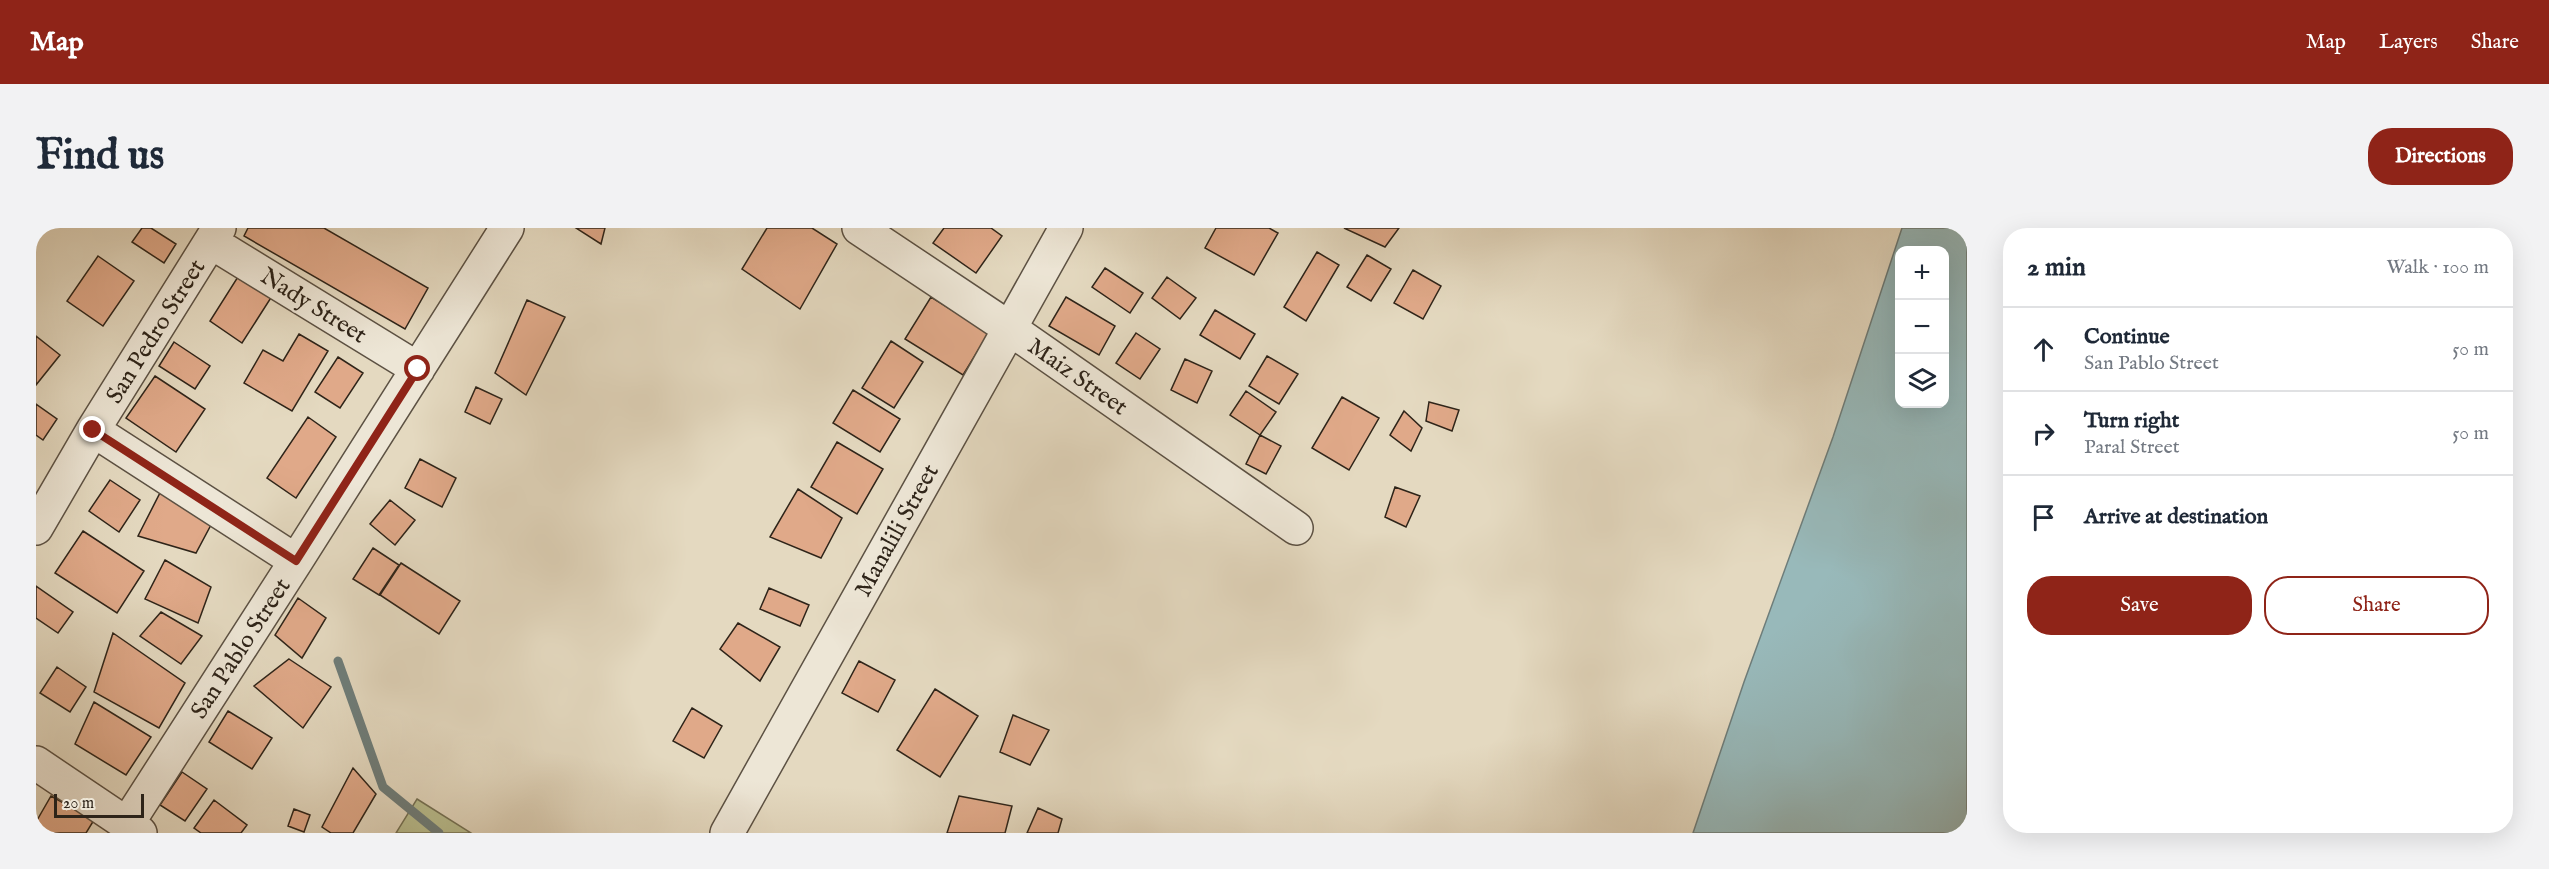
<!DOCTYPE html>
<html lang="en">
<head>
<meta charset="utf-8">
<style>
  body { margin:0; font-family:"IM FELL English",serif; background:#f2f2f3; color:#1f2937 }
  .controls { position:absolute; right:18px; top:18px; display:grid; overflow:hidden; border-radius:12px; box-shadow:0 6px 24px #0002 }
  .controls button { width:54px; height:54px; display:grid; place-items:center; padding:0; border:0; border-bottom:2px solid #e0e1e3; background:#fff; color:#1f2937; font:30px sans-serif }
  .scale { position:absolute; left:18px; bottom:15px; width:90px; box-sizing:border-box; padding-left:6px; border:3px solid #2e2419; border-top:0; font-size:16px; line-height:21px; white-space:nowrap; color:#2e2419; -webkit-text-stroke:4px #ede6d6; paint-order:stroke }
  .stop { position:absolute; width:18px; height:18px; margin:-14px; border:4px solid #8f2418; border-radius:50%; background:#fff }
  .stop.end { background:#8f2418; border-color:#fff; box-shadow:0 2px 6px #0008 }
  .list { margin:0; padding:0; list-style:none }
  h2 { display:flex; justify-content:space-between; align-items:center; height:78px; margin:0; padding:0 24px; font-size:26px }
  h2 small { font-size:20px; font-weight:400; color:#747a83 }
  .list li { display:grid; grid-template-columns:39px 1fr auto; gap:18px; align-items:center; box-sizing:border-box; height:84px; padding:0 24px; border-top:2px solid #e0e1e3 }
  .list b { display:block; font-size:22px; white-space:nowrap }
  .list p { margin:0; font-size:20px; white-space:nowrap; color:#747a83 }
  .list em { font-size:20px; font-style:normal; color:#747a83 }
  .actions { display:flex; gap:12px; padding:18px 24px }
  .actions a { flex:1; padding:14px 0; border:2px solid #8f2418; border-radius:24px; text-align:center; font-size:21px; color:#8f2418 }
  .actions .main { background:#8f2418; color:#fff }
  .icon { flex:none; width:33px; height:33px; fill:none; stroke:currentColor; stroke-width:2; stroke-linecap:round; stroke-linejoin:round }
  .map { position:relative; flex:none; width:1931px; height:605px; overflow:hidden; border-radius:24px }
  header { display:flex; align-items:center; gap:36px; box-sizing:border-box; height:84px; padding:0 30px; background:#8f2418; color:#fff }
  header strong { font-size:28px }
  nav { display:flex; gap:33px; margin-inline-start:auto; font-size:21px }
  .intro { display:flex; align-items:center; justify-content:space-between; box-sizing:border-box; height:144px; padding:0 36px }
  h1 { margin:0; font-size:42px }
  .button { padding:15px 27px; border-radius:24px; background:#8f2418; color:#fff; font-size:21px; font-weight:700 }
  main { display:flex; gap:36px; padding:0 36px }
  aside { flex:1; background:#fff; border-radius:24px; box-shadow:0 6px 24px #0002 }
  .map>svg:first-child { display:block }
  .green { fill:#b9be8f; stroke:#747154; stroke-width:1.5 }
  .water { fill:#98b9ba; stroke:#6e7d7a; stroke-width:1.5; fill-rule:evenodd }
  .lines { fill:none; stroke-linecap:round; stroke-linejoin:round }
  .stream { stroke:#6e7d7a; stroke-width:9 }
  .building { fill:#e0a989; stroke:#2e2419; stroke-width:1.5 }
  .minor-casing { stroke:#5c5143; stroke-width:36 }
  .minor { stroke:#ede6d6; stroke-width:33 }
  .route { stroke:#8f2418; stroke-width:8 }
  .labels { text-anchor:middle; stroke-width:4.5; stroke-linejoin:round; paint-order:stroke }
  .street-label { font-size:24px; fill:#2e2419; stroke:#ede6d6 }
</style>
</head>
<body>
<header>
<strong>Map</strong>
<nav><a>Map</a><a>Layers</a><a>Share</a></nav>
</header>
<div class="intro"><h1>Find us</h1><a class="button">Directions</a></div>
<main>
<div class="map">
<svg width="1931" height="605" viewBox="0 0 1931 605">
  <rect width="100%" height="100%" fill="#e4d9c0"/>
  <filter id="stains"><feTurbulence type="fractalNoise" baseFrequency=".00333" numOctaves="4"/><feColorMatrix values="0 0 0 0 .2 0 0 0 0 .09 0 0 0 0 .02 0 0 0 .5 -.17"/></filter>
  <radialGradient id="worn" r=".72"><stop offset=".6" stop-color="#630" stop-opacity="0"/><stop offset="1" stop-color="#630" stop-opacity=".3"/></radialGradient>
  <!-- green -->
  <path class="green" d="M381 571 435 605H360Z"/>
  <!-- water -->
  <path class="water" d="M1866 0H1931V605H1657L1708 454 1797 209ZM1908 22V176H1864V22Z"/>
  <g class="lines">
    <!-- stream -->
    <path class="stream" d="M302 433 347 559 403 605"/>
  </g>
  <!-- building -->
  <path class="building" d="M106 0H115L140 16 128 35 96 14Z
    M212 0H288L392 60 369 101 208 8Z
    M540 0H569L565 16Z
    M731 0H776L801 16 764 81 706 41Z
    M908 0H955L966 8 940 45 897 15Z
    M1180 0H1233L1242 5 1218 47 1169 20Z
    M1308 0H1363L1349 19Z
    M1281 24 1303 37 1270 93 1248 79Z
    M1331 27 1355 41 1335 73 1311 59Z
    M62 28 98 53 67 98 31 73Z
    M1069 40 1107 65 1094 85 1056 59Z
    M1377 42 1405 58 1387 91 1358 75Z
    M205 44 238 65 206 115 174 93Z
    M1131 49 1160 70 1144 91 1116 70Z
    M895 69 953 105 927 147 869 111Z
    M1030 69 1079 98 1063 127 1013 98Z
    M491 72 529 89 490 167 459 145Z
    M1179 82 1219 106 1204 131 1164 107Z
    M1100 105 1124 121 1104 151 1080 135Z
    M263 106 292 123 256 183 208 155 227 122 247 133Z
    M0 108 24 127 0 157Z
    M855 113 887 134 858 180 826 160Z
    M138 114 174 138 159 161 123 138Z
    M1231 128 1262 146 1243 176 1213 158Z
    M302 129 327 145 304 180 279 164Z
    M1149 131 1176 143 1161 175 1135 162Z
    M119 148 169 181 140 224 90 190Z
    M440 159 466 171 454 196 429 184Z
    M817 162 864 191 844 224 797 195Z
    M1210 163 1240 184 1224 207 1194 187Z
    M1306 169 1343 190 1313 242 1276 220Z
    M1393 174 1423 182 1416 203 1390 193Z
    M0 176 21 191 7 212 0 207Z
    M1368 183 1386 200 1375 223 1354 207Z
    M272 189 300 209 260 270 231 250Z
    M1224 207 1245 218 1230 246 1210 236Z
    M801 214 847 241 821 286 775 259Z
    M384 231 420 250 406 279 369 260Z
    M74 252 104 272 83 304 53 283Z
    M127 259 176 295 160 325 102 308Z
    M1359 259 1384 268 1370 299 1349 289Z
    M762 261 806 290 785 330 734 309Z
    M354 272 379 292 359 317 334 296Z
    M47 303 108 343 81 385 19 345Z
    M337 320 363 337 343 367 317 351Z
    M129 332 175 359 162 395 109 371Z
    M365 335 424 373 403 406 344 367Z
    M0 358 37 384 22 405 0 390Z
    M733 360 773 377 764 398 724 381Z
    M262 370 290 390 266 430 239 407Z
    M125 384 166 408 145 436 104 408Z
    M702 395 744 419 724 453 684 421Z
    M77 405 149 455 123 500 58 464Z
    M253 431 295 459 267 500 218 458Z
    M823 433 859 452 842 484 806 465Z
    M21 439 50 459 34 484 4 465Z
    M899 461 942 488 904 549 861 522Z
    M58 474 115 509 90 547 39 516Z
    M656 480 686 498 668 530 637 513Z
    M192 483 236 510 216 541 173 514Z
    M977 487 1013 502 994 537 964 524Z
    M317 540 340 566 317 605H295L286 599Z
    M146 544 171 561 149 593 124 577Z
    M15 568 58 592 50 605H0V594Z
    M923 568 976 578 969 605H911Z
    M178 572 211 597 205 605H165L158 600Z
    M1002 580 1026 591 1022 605H991Z
    M258 581 274 587 268 604 252 598Z"/>
  <g class="lines">
    <defs>
      <path id="minor" d="M823 0 973 100 1260 300
        M175 14 382 141
        M57 202 260 333
        M0 300 57 202 183 0
        M0 535 104 605
        M91 596 260 333 471 0
        M691 605 1030 0"/>
    </defs>
    <!-- minor casing -->
    <use href="#minor" class="minor-casing"/>
    <!-- minor -->
    <use href="#minor" class="minor"/>
  </g>
  <g class="lines">
    <!-- route -->
    <path class="route" d="M57 202 260 333 382 141"/>
  </g>
  <g class="labels">
    <!-- street labels -->
    <g class="street-label">
      <text transform="translate(278 77) rotate(32)" y="8">Nady Street</text>
      <text transform="translate(119 103) rotate(-58)" y="8">San Pedro Street</text>
      <text transform="translate(1042 148) rotate(35)" y="8">Maiz Street</text>
      <text transform="translate(860 302) rotate(-61)" y="8">Manalili Street</text>
      <text transform="translate(204 420) rotate(-57)" y="8">San Pablo Street</text>
    </g>
  </g>
  <rect width="100%" height="100%" filter="url(#stains)"/>
  <rect width="100%" height="100%" fill="url(#worn)"/>
</svg>
<div class="controls">
<button>+</button>
<button>−</button>
<button><svg class="icon" aria-label="layers" viewBox="0 0 24 24"><path d="M12 4l9 5-9 5-9-5zM3 14l9 5 9-5"/></svg></button>
</div>
<div class="scale">20 m</div>
<div class="stop" style="left:382px;top:141px"></div>
<div class="stop end" style="left:57px;top:202px"></div>
</div>
<aside>
<h2>2 min<small>Walk · 100 m</small></h2>
<ul class="list">
<li><svg class="icon" aria-label="ahead" viewBox="0 0 24 24"><path d="M12 20V5M6 11l6-6 6 6"/></svg><div><b>Continue</b><p>San Pablo Street</p></div><em>50 m</em></li>
<li><svg class="icon" aria-label="right" viewBox="0 0 24 24"><path d="M7 20v-9h11M14 6l5 5-5 5"/></svg><div><b>Turn right</b><p>Paral Street</p></div><em>50 m</em></li>
<li><svg class="icon" aria-label="arrive" viewBox="0 0 24 24"><path d="M6 21V4h12l-3 4 3 4H6"/></svg><div><b>Arrive at destination</b></div></li>
</ul>
<div class="actions"><a class="main">Save</a><a>Share</a></div>
</aside>
</main>
</body>
</html>
